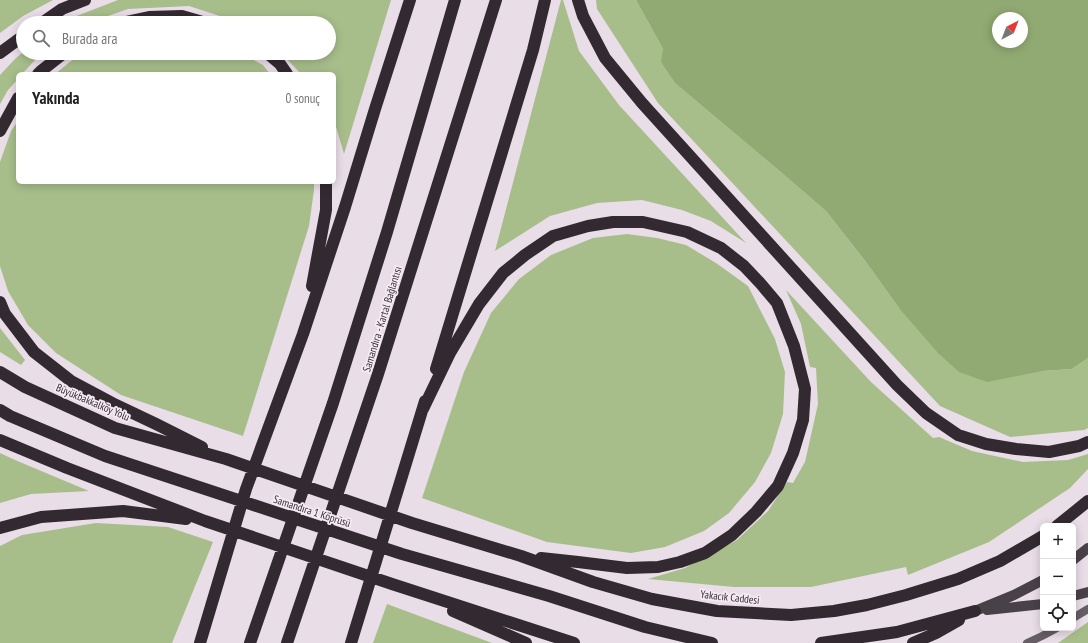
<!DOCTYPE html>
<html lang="tr">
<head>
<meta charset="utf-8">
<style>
  body { margin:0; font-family:"PT Sans Narrow",sans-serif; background:#f6f6f6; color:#222 }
  .controls { position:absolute; right:12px; bottom:12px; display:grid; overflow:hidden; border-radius:6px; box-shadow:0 2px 10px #0003 }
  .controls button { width:36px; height:36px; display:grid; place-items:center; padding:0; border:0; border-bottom:1px solid #e0e0e0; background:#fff; color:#222; font:20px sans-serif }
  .compass { position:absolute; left:992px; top:12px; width:36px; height:36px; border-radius:50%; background:#fff; box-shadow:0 2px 10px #0003; rotate:42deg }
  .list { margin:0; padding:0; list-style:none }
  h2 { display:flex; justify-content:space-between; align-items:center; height:52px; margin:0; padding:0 16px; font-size:17px }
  h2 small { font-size:13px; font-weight:400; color:#767676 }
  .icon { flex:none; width:22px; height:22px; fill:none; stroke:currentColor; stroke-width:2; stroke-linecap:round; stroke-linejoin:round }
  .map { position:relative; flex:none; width:1088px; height:643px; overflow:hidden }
  .search { position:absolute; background:#fff; box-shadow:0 2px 10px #0003; left:16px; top:16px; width:320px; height:44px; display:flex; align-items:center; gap:10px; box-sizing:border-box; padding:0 14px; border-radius:22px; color:#767676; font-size:15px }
  .panel { position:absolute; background:#fff; box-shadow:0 2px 10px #0003; left:16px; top:72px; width:320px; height:112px; border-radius:6px }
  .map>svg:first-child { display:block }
  .green { fill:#a7be8b }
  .forest { fill:#91a972; fill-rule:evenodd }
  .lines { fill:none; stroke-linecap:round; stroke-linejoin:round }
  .secondary { stroke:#655e64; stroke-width:8 }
  .primary { stroke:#494148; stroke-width:10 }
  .highway { stroke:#322931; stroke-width:12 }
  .labels { text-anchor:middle; stroke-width:3.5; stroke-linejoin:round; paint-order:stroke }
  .street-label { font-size:11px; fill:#332f33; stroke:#f7eaf5 }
</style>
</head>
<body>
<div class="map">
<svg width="1088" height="643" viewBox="0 0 1088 643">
  <rect width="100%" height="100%" fill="#e9dde7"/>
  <!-- green -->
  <path class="green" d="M0 0H53L23 16 0 33Z
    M118 0H391L344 154 334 120V74H301L281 53H329V23H238L232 20 189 6 128 9 88 23H63L74 17Z
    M561 0H563L579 51 619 105 746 243 711 221 682 210 642 200 597 203 550 216 495 251Z
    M596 0H636L663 49 676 84 776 168 826 211 866 262 899 308 1042 371 1072 369 1088 358V428L1084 430 1010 437 940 406 658 103 597 9Z
    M23 52V53H44L37 58 22 74H18V79L8 90 0 104V75L15 59Z
    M85 53H240L263 65 270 74H55L71 61Z
    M18 121V182H314V190L309 226 243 436 121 395 56 353 28 325 8 291 0 266V162L11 131Z
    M627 234 657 238 686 245 716 263 748 286 775 339 785 372 783 414 771 453 755 482 729 513 704 531 665 547 631 553 547 542 422 498 464 372 491 313 519 279 551 255 593 238Z
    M786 290 871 382 933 438 939 437 972 451 1023 462 1068 460 1088 454V469L1070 488 989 542 908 575 906 567 811 587H734L648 579 685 568 737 540 768 511 787 482 793 483 805 462 818 404 816 368 810 367 801 324Z
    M0 328 25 360 21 365 0 352Z
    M0 453 15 460 89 491 31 494 0 503Z
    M96 523 168 527 213 542 172 643H0V546L22 535Z
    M387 604 492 643H373Z
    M1088 622V643H1058Z"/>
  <!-- forest -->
  <path class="forest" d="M636 0H1088V358L1072 369 1042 371 987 382 959 372 938 353 899 308 866 262 826 211 776 168 676 84 661 62 663 49ZM998 18H1022V42H998Z"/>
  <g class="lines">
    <!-- secondary -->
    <path class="secondary" d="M1073 618 1088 609
      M1027 643 1042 636 1057 628"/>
    <!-- primary -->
    <path class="primary" d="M1073 560 1088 548
      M1073 596 1088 592
      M987 610 1043 604
      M975 611 1014 595 1043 580"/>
    <!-- highway -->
    <path class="highway" d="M578 0 583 16 605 58 642 103 897 385 926 413 958 435 986 444 1016 449 1049 452 1079 446 1088 442
      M42 23 62 9 85 0
      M121 23 149 17 182 16 206 23
      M0 53 23 36
      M267 53 280 64 287 74
      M38 74 41 71 64 53
      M0 131 18 98
      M312 286 326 210V182
      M0 302 5 314 34 352 71 381 116 405 156 424 202 447
      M436 369 533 50 545 0
      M0 372 25 387 115 428 226 459 412 523 521 556 593 582 652 599 717 611 791 615 834 611 867 605 906 595 958 579 1000 561 1043 536
      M423 409 450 353 479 304 503 273 525 255 553 236 588 226 613 222H643L687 232 721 248 744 266 761 284 777 303 794 346 805 389 803 420 793 453 778 486 756 512 732 535 705 553 680 562 658 567 627 568 578 562 541 558
      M0 410 10 416 105 456 402 554 549 596 645 627 712 643
      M0 440 67 468 205 521 392 584 574 643
      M1057 526 1088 501
      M0 528 41 517 123 511 186 519
      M453 611 526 643
      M200 643 246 489 303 334 345 207 375 109 410 0
      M250 643 333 403 387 232 455 0
      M287 643 378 374 496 0
      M351 643 425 401
      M821 643 897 632 975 611
      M913 643 936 633 959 620"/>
  </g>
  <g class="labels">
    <!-- street labels -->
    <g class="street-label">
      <text transform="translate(382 319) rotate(-73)" y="4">Samandıra - Kartal Bağlantısı</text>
      <text transform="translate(93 402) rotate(23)" y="4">Büyükbakkalköy Yolu</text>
      <text transform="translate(312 511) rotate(18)" y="4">Samandıra 1 Köprüsü</text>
      <text transform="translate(730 597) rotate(6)" y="4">Yakacık Caddesi</text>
    </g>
  </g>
</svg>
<div class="controls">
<button>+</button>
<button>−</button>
<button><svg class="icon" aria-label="locate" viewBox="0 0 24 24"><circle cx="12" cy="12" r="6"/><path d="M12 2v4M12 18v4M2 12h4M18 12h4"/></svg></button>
</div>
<svg class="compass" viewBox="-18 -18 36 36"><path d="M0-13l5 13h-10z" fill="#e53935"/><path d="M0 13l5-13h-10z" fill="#767676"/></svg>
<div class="search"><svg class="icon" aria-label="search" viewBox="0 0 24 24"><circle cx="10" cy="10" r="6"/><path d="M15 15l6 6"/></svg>Burada ara</div>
<section class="panel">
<h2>Yakında<small>0 sonuç</small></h2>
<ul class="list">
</ul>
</section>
</div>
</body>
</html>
